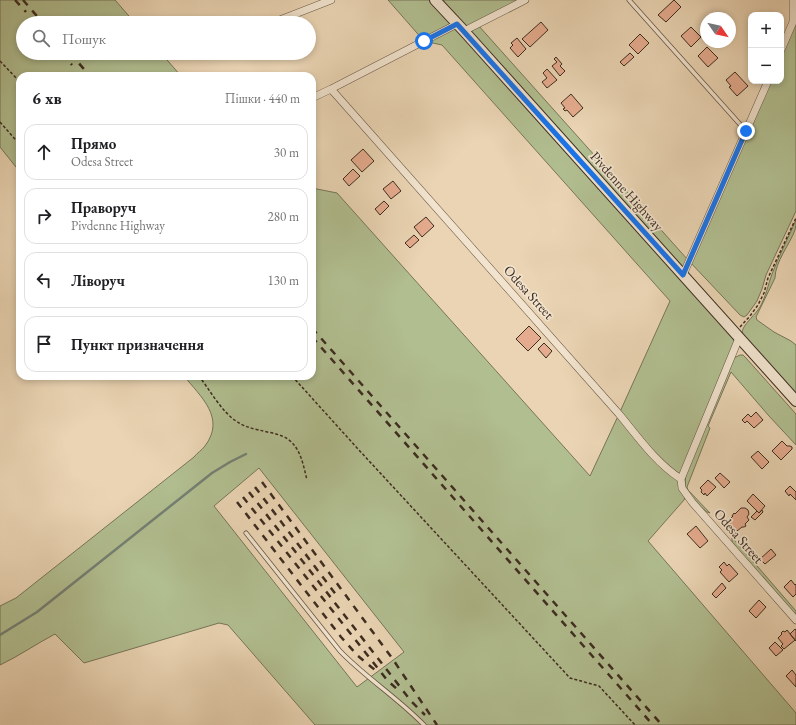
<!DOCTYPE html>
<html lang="uk">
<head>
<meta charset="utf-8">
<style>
  body { margin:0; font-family:"EB Garamond",serif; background:#f2f2f2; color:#202124 }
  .controls { position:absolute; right:12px; top:12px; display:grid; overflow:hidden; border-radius:8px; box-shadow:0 2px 6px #0003 }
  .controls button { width:36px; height:36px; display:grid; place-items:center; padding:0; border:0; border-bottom:1px solid #e0e0e0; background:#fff; color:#202124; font:20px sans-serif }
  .compass { position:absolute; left:700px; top:12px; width:36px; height:36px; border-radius:50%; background:#fff; box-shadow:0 2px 6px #0003; rotate:124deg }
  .stop { position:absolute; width:12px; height:12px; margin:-9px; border:3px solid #1a73e8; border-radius:50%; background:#fff }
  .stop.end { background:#1a73e8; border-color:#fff; box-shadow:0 1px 4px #0008 }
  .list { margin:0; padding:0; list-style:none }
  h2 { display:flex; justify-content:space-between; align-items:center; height:52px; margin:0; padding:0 16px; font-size:17px }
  h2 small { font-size:13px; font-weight:400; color:#757577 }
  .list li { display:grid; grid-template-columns:26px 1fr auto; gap:12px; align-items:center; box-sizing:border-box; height:56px; margin:0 8px 8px; padding:0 8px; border:1px solid #e0e0e0; border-radius:12px }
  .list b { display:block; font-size:15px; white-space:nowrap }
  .list p { margin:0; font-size:13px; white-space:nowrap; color:#757577 }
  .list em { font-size:13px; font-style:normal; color:#757577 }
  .icon { flex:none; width:22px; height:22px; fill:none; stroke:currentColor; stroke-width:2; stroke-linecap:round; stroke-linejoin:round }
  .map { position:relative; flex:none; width:796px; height:725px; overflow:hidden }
  .search { position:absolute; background:#fff; box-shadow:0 2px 6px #0003; left:16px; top:16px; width:300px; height:44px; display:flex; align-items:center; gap:10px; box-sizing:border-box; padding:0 14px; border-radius:22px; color:#757577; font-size:15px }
  .panel { position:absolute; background:#fff; box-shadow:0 2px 6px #0003; left:16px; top:72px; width:300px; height:308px; border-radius:12px }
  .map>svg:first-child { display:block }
  .green { fill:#b1be90; stroke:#777558; fill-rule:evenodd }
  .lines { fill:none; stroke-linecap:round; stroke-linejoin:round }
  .stream { stroke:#748074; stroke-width:2.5 }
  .building { fill:#e5ab8e; stroke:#3d2c20 }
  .lane-casing { stroke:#685645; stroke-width:5 }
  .street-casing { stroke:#685645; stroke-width:8 }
  .secondary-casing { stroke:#3d2c20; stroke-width:12 }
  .path { stroke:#3d2c20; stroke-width:1.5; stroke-dasharray:3 2; stroke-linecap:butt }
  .lane { stroke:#f1e3ce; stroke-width:3.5 }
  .street { stroke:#f1e3ce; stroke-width:7 }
  .secondary { stroke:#f1e3ce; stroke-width:10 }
  .rail { stroke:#3d2c20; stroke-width:2.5; stroke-dasharray:7 7; stroke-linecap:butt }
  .route { stroke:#1a73e8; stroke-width:5 }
  .labels { text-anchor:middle; stroke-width:3.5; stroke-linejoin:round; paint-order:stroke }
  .street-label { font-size:14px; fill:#3d2c20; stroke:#f1e3ce }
</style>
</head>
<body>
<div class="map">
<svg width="796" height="725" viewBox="0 0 796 725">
  <rect width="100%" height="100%" fill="#ead4b3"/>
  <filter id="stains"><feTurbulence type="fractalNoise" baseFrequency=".005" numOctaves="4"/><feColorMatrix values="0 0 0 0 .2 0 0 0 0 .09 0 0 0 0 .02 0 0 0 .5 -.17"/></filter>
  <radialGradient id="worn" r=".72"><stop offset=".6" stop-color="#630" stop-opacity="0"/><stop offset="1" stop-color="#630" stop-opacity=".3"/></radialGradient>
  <!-- green -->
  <path class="green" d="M0 0H115L135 23H23V53H161L181 76H20V172L0 147Z
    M388 0H525L478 25 688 260 768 81H781V50L796 0V211L766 275 762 289 757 301 747 315 744 317 740 315 689 261 683 275 739 338 684 470 686 494 684 500 648 541 796 713V725H315L228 625 219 623 84 663 55 634C36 644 19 656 0 665V606L16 598 194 457C197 453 202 450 205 446 226 418 201 397 184 376H312V188L337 193 590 476 619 414 670 301 442 45 424 41ZM259 468 404 652 357 687 214 506Z
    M796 220C796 223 796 226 795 230 790 244 775 262 775 278L756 317 757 320 774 332 791 341 796 345V395L743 335C742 332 742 332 743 329 746 322 755 315 760 307 766 296 768 285 772 274 779 256 788 238 796 220Z
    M740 355H743L746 358 796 414V445L769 416 731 372 708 426 710 428 687 487 688 490 710 513 707 512C699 505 684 493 685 482 685 475 689 469 690 463L734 358Z
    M732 537 796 611V616L736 547 732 542Z"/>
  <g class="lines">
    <!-- stream -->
    <path class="stream" d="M0 635 37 612 212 473 230 462 246 454"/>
  </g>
  <!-- building -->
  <path class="building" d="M674 0 681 7 666 22 658 15Z
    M541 22 548 30 530 47 522 39Z
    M691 27 701 37 691 47 681 36Z
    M640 34 649 43 638 54 629 45Z
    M517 38 526 49 518 57 510 48 513 45 511 43Z
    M707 47 718 58 708 67 698 56Z
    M630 53 634 57 624 66 620 62Z
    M556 57 562 64 560 66 565 71 560 76 552 66 557 62 554 59Z
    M547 69 557 80 547 88 542 82 547 78 543 73Z
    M735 72 748 86 737 96 729 87 731 86 726 80Z
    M571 94 583 108 573 117 567 110 565 111 563 109 565 108 561 103Z
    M363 149 374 161 362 172 351 160Z
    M353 169 360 176 349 186 343 179Z
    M393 181 401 191 391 199 383 189Z
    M384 201 389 206 380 215 375 209Z
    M426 217 434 226 422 237 414 227Z
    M414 235 419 240 410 248 405 243Z
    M529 326 541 338 528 351 516 339Z
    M544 343 552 351 546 358 538 349Z
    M756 412 763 420 754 428 747 421 745 423 742 420 748 414 751 417Z
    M782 441 787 446H790L792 447V449L781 460 772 451Z
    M758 451 769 462 762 469 751 457Z
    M720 473 730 482 724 488 715 478Z
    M708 480 716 487 707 496 705 493 704 495 701 492 702 490 700 488Z
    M790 486 796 492V500L790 494 789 496 785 491Z
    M753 494 765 506 759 513 747 501Z
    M741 508H745L748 510 749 514 747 517 749 520 745 524 746 526 744 527H742L737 531V530L735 532 732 528 733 527 728 521 733 516H732L734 513 735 514Z
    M762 510 763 512 755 520 751 517 757 511 759 513Z
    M696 526 708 541 700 548 687 534Z
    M771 549 776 555 765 564 760 559Z
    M724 562 727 566 729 564 738 574 729 582 720 572 722 570 719 567Z
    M791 580 795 585 796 584V594L793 597 784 587Z
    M722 583 726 588 716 598 712 594Z
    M759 600 766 607 756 618 749 611Z
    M795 629 796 630V641L790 634Z
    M787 630 795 640 784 649 781 646 783 644 778 638 782 634 781 633 783 631 785 632Z
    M775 642 783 650 776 656 769 648Z
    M792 670 796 675V687L786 676Z"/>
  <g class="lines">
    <defs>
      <path id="lane" d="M629 0 746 131
        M246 533 340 651C366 678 398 698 424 725"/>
      <path id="street" d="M272 23 331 0
        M457 24 331 89 619 414C638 437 656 463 681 479L682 488 692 502 796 620
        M464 31 525 0
        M781 50 793 22V0
        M312 98 331 89
        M683 275 768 81
        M681 479 739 338"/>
      <path id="secondary" d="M435 0 464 31 796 401"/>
    </defs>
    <!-- lane casing -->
    <use href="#lane" class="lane-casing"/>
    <!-- street casing -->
    <use href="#street" class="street-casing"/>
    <!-- secondary casing -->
    <use href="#secondary" class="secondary-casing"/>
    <!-- path -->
    <path class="path" d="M0 61 20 82
      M0 122 20 145
      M740 327 750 316 758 305 764 293 768 278 796 218
      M199 376C209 389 222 412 236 421 243 426 250 428 259 430 266 432 275 433 282 436 300 443 303 464 307 480
      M292 376 358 449 570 678 599 686 635 725"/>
    <!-- lane -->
    <use href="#lane" class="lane"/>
    <!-- street -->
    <use href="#street" class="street"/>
    <!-- secondary -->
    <use href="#secondary" class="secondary"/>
    <!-- rail -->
    <path class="rail" d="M15 0 26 12
      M23 0 43 23
      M62 53 72 65
      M70 53 90 76
      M312 328 662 725
      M312 337 653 725
      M262 482 392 658 437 725
      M255 487 337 596
      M249 492 411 701 425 715
      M243 497 387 680 398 690
      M237 502 341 637 358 656 375 670"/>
  </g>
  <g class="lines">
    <!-- route -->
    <path class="route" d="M424 41 457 24 683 275 746 131"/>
  </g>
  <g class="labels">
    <!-- street labels -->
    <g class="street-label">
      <text transform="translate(627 191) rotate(48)" y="5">Pivdenne Highway</text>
      <text transform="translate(529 292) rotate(48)" y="5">Odesa Street</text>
      <text transform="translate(739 536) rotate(49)" y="5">Odesa Street</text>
    </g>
  </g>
  <rect width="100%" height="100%" filter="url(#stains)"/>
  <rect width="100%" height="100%" fill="url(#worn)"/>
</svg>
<div class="controls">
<button>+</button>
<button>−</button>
</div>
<svg class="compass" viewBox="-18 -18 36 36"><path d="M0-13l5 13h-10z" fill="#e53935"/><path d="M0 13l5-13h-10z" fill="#757577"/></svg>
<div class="stop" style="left:424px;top:41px"></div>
<div class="stop end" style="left:746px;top:131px"></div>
<div class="search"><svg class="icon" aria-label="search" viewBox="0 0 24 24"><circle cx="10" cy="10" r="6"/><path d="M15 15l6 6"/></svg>Пошук</div>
<section class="panel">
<h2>6 хв<small>Пішки · 440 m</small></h2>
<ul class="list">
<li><svg class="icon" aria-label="ahead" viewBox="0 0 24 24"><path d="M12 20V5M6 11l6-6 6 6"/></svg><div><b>Прямо</b><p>Odesa Street</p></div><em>30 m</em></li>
<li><svg class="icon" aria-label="right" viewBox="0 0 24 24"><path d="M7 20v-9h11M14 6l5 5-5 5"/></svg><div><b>Праворуч</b><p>Pivdenne Highway</p></div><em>280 m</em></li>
<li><svg class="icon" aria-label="left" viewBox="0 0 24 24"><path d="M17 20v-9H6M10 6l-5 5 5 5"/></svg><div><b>Ліворуч</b></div><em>130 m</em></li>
<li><svg class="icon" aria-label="arrive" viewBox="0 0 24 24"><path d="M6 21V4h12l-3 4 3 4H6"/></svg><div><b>Пункт призначення</b></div></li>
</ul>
</section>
</div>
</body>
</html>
